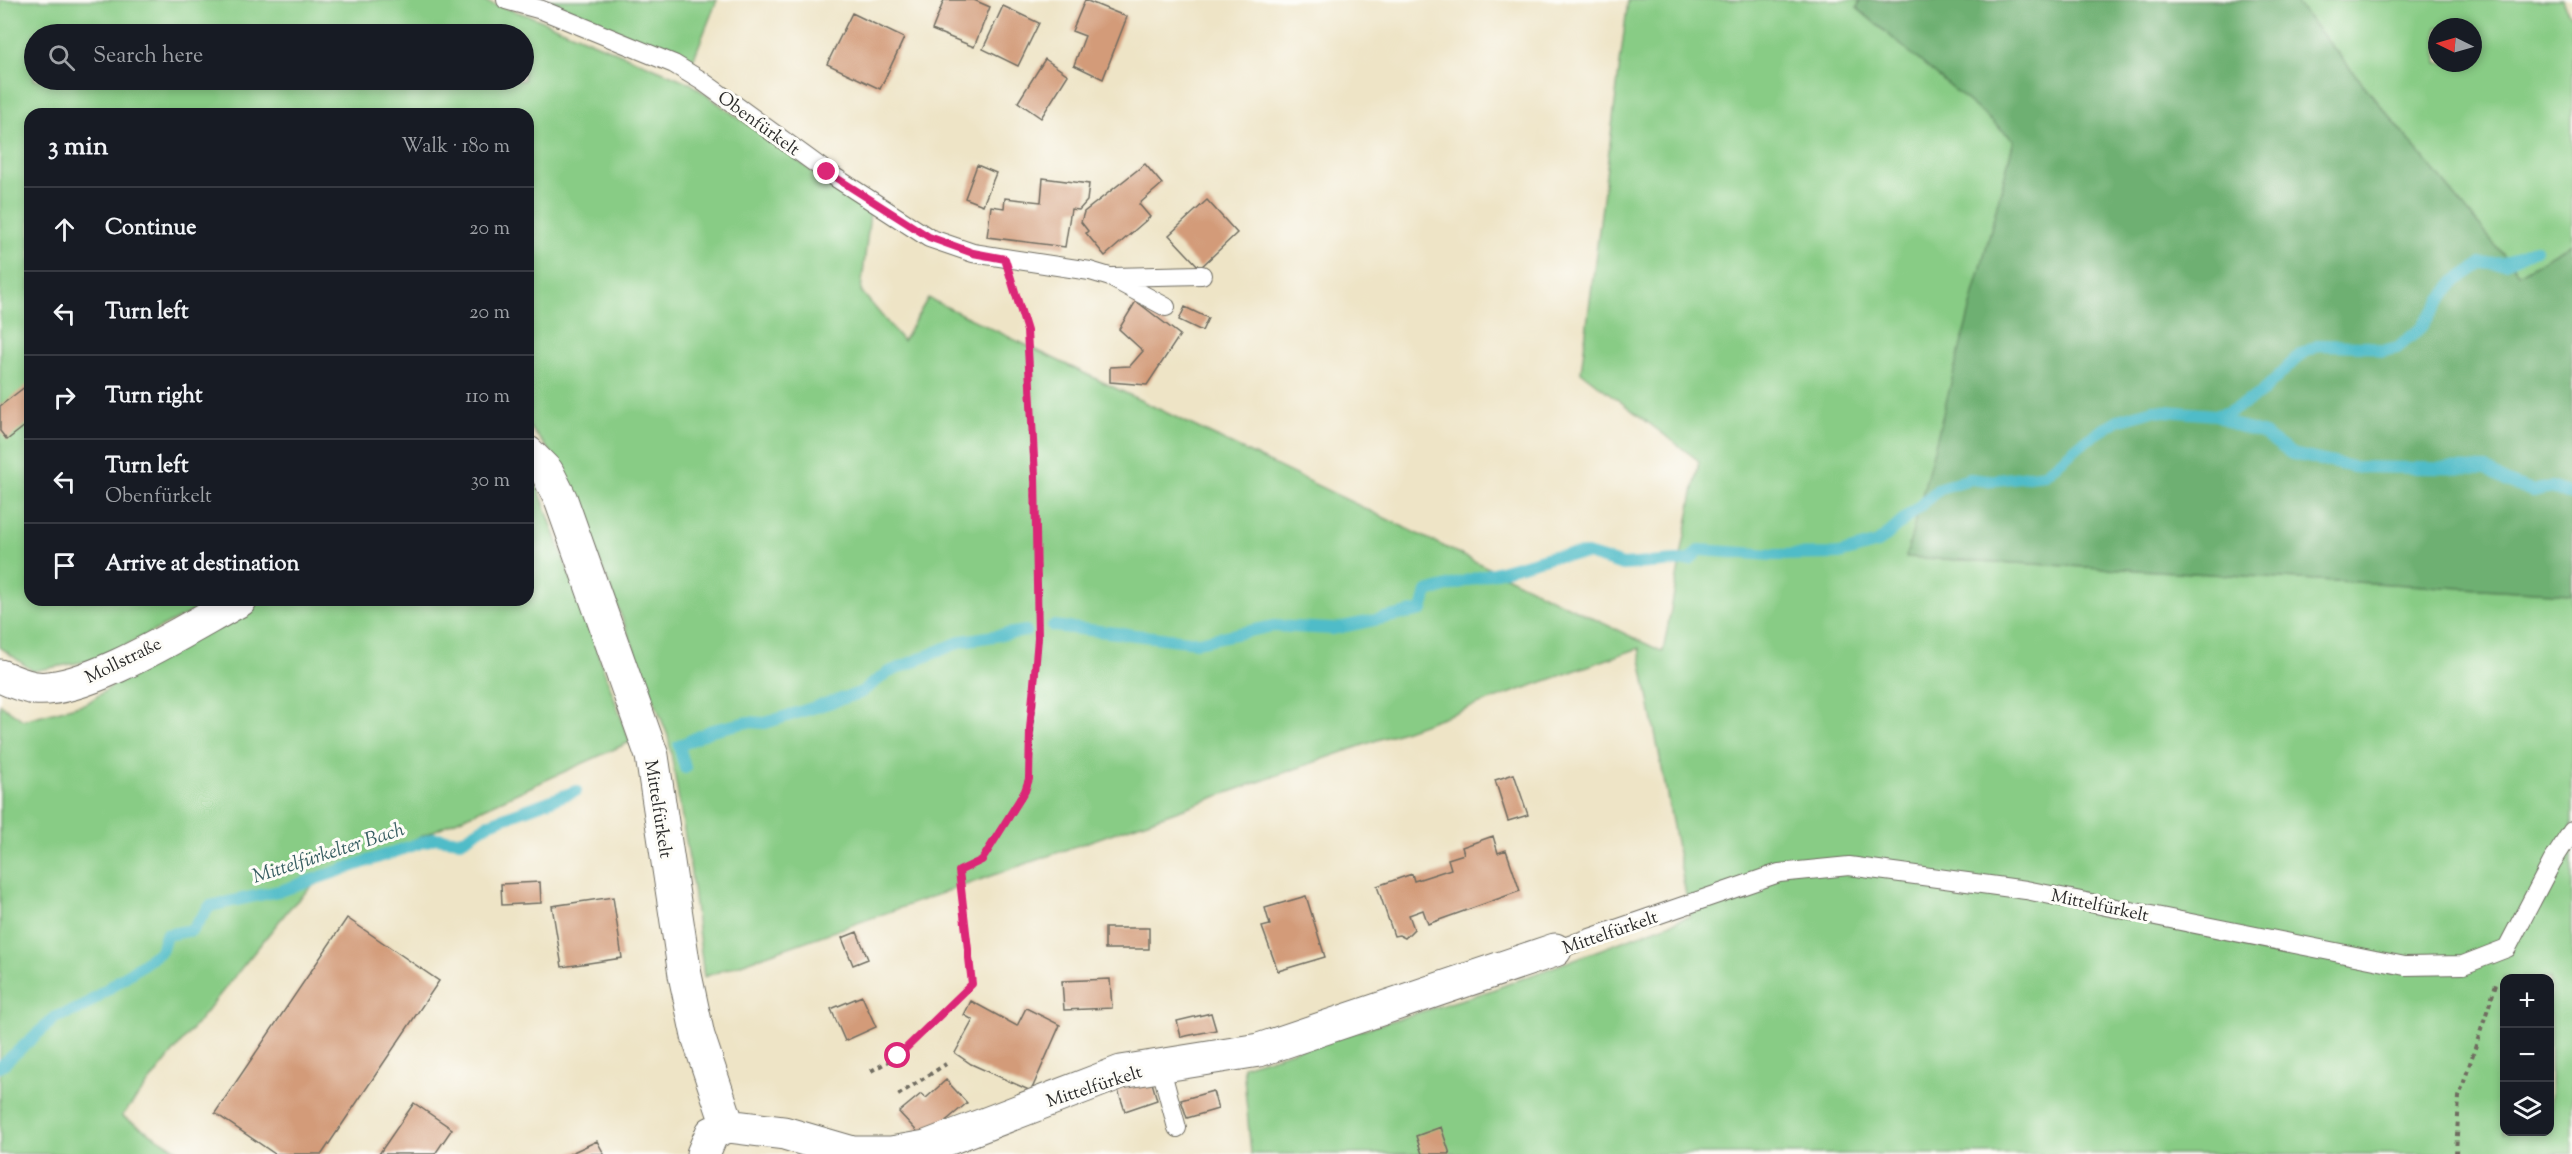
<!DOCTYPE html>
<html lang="en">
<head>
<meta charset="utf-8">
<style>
  body { margin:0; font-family:"Sorts Mill Goudy",serif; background:#242831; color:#f1f3f6 }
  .controls { position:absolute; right:18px; bottom:18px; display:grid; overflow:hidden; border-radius:12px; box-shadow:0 3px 9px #0003 }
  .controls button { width:54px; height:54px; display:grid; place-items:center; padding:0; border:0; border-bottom:2px solid #363941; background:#171b24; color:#f1f3f6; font:30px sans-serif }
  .compass { position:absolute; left:2428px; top:18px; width:54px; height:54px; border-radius:50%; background:#171b24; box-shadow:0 3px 9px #0003; rotate:275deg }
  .stop { position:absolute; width:18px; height:18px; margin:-14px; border:4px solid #db2777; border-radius:50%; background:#fff }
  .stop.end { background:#db2777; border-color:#fff; box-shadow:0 2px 6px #0008 }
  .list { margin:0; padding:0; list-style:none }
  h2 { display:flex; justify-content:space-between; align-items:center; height:78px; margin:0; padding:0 24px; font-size:26px }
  h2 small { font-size:20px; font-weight:400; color:#9ea1a6 }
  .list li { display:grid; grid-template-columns:39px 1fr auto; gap:18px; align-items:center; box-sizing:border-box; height:84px; padding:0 24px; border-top:2px solid #363941 }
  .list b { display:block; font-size:22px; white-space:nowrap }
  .list p { margin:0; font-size:20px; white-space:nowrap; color:#9ea1a6 }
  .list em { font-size:20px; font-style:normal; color:#9ea1a6 }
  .icon { flex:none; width:33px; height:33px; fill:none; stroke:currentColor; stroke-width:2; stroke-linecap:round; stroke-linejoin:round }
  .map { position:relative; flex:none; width:2572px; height:1154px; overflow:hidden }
  .search { position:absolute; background:#171b24; box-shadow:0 3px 9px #0003; left:24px; top:24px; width:510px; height:66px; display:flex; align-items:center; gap:15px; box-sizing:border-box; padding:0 21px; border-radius:33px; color:#9ea1a6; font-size:22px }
  .panel { position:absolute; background:#171b24; box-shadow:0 3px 9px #0003; left:24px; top:108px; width:510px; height:498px; border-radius:18px }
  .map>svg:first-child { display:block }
  .green { fill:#88cc85; stroke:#5a7c58; stroke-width:1.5; fill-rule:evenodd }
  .forest { fill:#6eb072; stroke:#4c6e4e; stroke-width:1.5 }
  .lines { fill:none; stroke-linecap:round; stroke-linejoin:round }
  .stream { stroke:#4fbcc8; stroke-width:12 }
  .building { fill:#d39b79 }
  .lane-casing { stroke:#6f6c61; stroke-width:20 }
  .street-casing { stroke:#6f6c61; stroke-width:35 }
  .path { stroke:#6f6c61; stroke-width:4; stroke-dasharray:4.5 4.5; stroke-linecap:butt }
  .lane { stroke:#fff; stroke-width:18 }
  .street { stroke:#fff; stroke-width:33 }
  .route { stroke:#db2777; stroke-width:8 }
  .labels { text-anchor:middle; stroke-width:6; stroke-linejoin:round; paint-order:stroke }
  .street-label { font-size:18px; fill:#2b2b2b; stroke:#fdfcf7 }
  .water-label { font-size:20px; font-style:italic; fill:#385e62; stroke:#fdfcf7 }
</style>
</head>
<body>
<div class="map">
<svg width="2572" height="1154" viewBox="0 0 2572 1154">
  <rect width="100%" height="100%" fill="#fdfcf7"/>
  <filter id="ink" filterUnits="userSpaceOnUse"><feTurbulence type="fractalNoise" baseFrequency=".0167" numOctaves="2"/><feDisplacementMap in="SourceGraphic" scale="12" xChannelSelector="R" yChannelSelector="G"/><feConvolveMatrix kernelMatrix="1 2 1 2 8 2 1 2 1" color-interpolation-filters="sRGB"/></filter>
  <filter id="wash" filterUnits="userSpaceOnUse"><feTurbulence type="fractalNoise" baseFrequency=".008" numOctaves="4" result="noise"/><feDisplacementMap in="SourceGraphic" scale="24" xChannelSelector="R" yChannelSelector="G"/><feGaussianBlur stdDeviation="1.35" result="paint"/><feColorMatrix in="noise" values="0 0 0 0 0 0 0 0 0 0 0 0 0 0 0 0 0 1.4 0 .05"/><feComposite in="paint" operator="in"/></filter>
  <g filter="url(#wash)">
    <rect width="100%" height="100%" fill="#eee4c6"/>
    <!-- green -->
    <path class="green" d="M0 0H480L533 17 690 83 870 213 861 291 903 341 928 298 1663 652 1699 461 1581 372 1628 0H1860L1857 8 2014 140 1907 557 2572 594V1154H1251L1243 1066 1489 991 1690 916 1639 648 704 977 690 865 668 736 563 467 528 425V114H30V600H215L99 659 33 671 0 647ZM34 34H524V80H34ZM2504 978H2550V1132H2504Z
      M548 0H717L692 63Z
      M2294 0H2562L2572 17V243L2519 274ZM2437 27H2473V63H2437Z
      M528 470 532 471 630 742 312 886 289 909 122 1116 184 1154H0V704L23 720 87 703 130 674 263 600H528Z"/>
    <!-- forest -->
    <path class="forest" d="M1860 0H2294L2519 274 2572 243V594L1906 557 2014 140 1857 8Z"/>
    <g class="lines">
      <!-- stream -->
      <path class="stream" d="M2216 415 2238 426 2264 434 2292 454 2353 467 2486 469 2507 482 2532 491 2552 487 2572 495
        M1053 626 1198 642 1273 626 1333 629 1422 610 1427 592 1553 556 1587 554 1623 565 1690 560 1699 550 1773 555 1839 554 1878 543 1940 488 1970 479 1988 481 2045 474 2082 443 2118 420 2153 410 2216 415 2229 412 2260 394 2301 354 2319 345 2365 346 2382 351 2397 348 2421 328 2454 282 2481 264 2505 263 2535 249
        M685 768 679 746 712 730 748 722 765 723 860 693 887 673 962 641 1026 631
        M0 1067 56 1017 81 1008 161 951 166 935 192 930 210 906 283 890 435 838 461 841 490 823 576 791"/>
    </g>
    <g id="blocks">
      <!-- building -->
      <path class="building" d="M944 0H974L990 7 974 47 932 30Z
        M1085 0 1127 17 1103 79 1074 65 1085 36 1072 31Z
        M1003 6 1039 23 1018 66 983 49Z
        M852 13 904 38 880 89 827 64Z
        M1045 59 1068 75 1041 118 1018 102Z
        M1145 164 1162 184 1139 204 1150 217 1105 256 1086 233 1088 231 1081 222 1084 212Z
        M977 165 996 173 983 205 965 198Z
        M1043 178 1089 184 1087 201 1079 210 1071 209 1065 247 987 237 991 206 1004 208 1005 198 1041 202Z
        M1207 200 1237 233 1200 268 1169 235Z
        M1136 301 1180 335 1147 385 1110 382V367L1130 366 1143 351 1119 329Z
        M1185 307 1208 318 1202 331 1179 320Z
        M30 383V422L7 440 0 431V406Z
        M1514 774 1528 815 1508 821 1495 780Z
        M1493 836 1498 853 1506 850 1520 891 1428 924 1423 910 1409 915 1414 929 1405 938 1399 935 1394 936 1377 886 1412 874 1414 881 1451 869 1448 859 1464 854 1462 847Z
        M540 882 541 903 502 905 501 884Z
        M1306 896 1325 957 1278 971 1262 927 1270 925 1265 908Z
        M613 897 622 958 562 967 552 906Z
        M347 918 439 981 322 1154H275L215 1113Z
        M1105 928H1149V949H1105Z
        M857 932 868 959 853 965 842 938Z
        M1110 979 1112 1008 1064 1010 1062 981Z
        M862 996 876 1027 845 1041 831 1009Z
        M971 1001 1017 1026 1026 1008 1060 1025 1031 1091 971 1064 955 1053 973 1020 964 1015Z
        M1211 1013 1216 1030 1181 1037 1177 1021Z
        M1151 1079 1157 1100 1125 1111 1118 1090Z
        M946 1080 967 1103 924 1139 899 1112 921 1094 926 1098Z
        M1213 1091 1218 1109 1187 1118 1181 1100Z
        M414 1103 452 1129 435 1154H379Z
        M1441 1127 1450 1154H1422L1416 1136Z
        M597 1141 604 1154H569Z"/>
    </g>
  </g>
  <g filter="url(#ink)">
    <use href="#blocks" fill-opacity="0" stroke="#6f6c61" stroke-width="1.5"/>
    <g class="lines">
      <defs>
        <path id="lane" d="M506 0 542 10 674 64 702 81 827 172 929 238 973 253 1090 271 1110 277 1166 307
          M1112 277 1202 275
          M1555 950 1779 873 1849 866 2026 890 2405 966 2463 965 2507 948 2552 862 2572 831
          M1160 1065 1177 1128"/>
        <path id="street" d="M528 453 547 472 561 500 652 756 685 975 698 1036 728 1126
          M0 676C11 681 22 686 35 688 86 694 193 625 240 600
          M703 1154 712 1133 728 1126 784 1133 853 1153H891L926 1147 1121 1072 1259 1050 1555 950"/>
      </defs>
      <!-- lane casing -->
      <use href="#lane" class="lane-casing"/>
      <!-- street casing -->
      <use href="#street" class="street-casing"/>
      <!-- path -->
      <path class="path" d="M871 1071 898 1056 972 984 959 871 982 860 1025 791 1029 779 1038 638V579L1027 331 1014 288
        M898 1095 946 1064
        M2456 1154 2459 1097 2496 984"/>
      <!-- lane -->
      <use href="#lane" class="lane"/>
      <!-- street -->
      <use href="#street" class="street"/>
    </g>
  </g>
  <g class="lines" filter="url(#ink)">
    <!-- route -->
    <path class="route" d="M827 172 929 237 973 253 1005 259 1027 331 1035 476 1038 638 1030 729 1029 779 1025 791 982 860 959 871 972 984 898 1056"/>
  </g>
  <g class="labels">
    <!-- street labels -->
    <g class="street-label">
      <text transform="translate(759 123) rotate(36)" y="6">Obenfürkelt</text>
      <text transform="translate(123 660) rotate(-26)" y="6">Mollstraße</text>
      <text transform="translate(659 809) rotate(81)" y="6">Mittelfürkelt</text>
      <text transform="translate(2100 905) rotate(12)" y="6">Mittelfürkelt</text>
      <text transform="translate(1610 932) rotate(-19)" y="6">Mittelfürkelt</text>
      <text transform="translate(1094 1086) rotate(-18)" y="6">Mittelfürkelt</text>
    </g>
    <!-- water labels -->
    <g class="water-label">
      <text transform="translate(328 852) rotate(-18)" y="7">Mittelfürkelter Bach</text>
    </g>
  </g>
</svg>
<div class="controls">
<button>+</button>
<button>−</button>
<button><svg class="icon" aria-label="layers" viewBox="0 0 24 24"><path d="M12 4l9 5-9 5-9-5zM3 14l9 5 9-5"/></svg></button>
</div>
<svg class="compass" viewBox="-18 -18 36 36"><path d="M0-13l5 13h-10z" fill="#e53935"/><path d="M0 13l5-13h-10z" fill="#9ea1a6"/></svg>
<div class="stop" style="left:898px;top:1056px"></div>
<div class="stop end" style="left:827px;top:172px"></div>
<div class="search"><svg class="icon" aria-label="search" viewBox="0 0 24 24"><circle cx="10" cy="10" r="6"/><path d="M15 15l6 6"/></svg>Search here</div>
<section class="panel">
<h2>3 min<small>Walk · 180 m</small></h2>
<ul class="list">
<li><svg class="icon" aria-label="ahead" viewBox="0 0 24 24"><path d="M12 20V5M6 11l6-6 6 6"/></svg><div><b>Continue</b></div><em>20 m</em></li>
<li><svg class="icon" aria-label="left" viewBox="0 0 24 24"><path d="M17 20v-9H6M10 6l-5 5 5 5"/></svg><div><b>Turn left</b></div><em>20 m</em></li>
<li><svg class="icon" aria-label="right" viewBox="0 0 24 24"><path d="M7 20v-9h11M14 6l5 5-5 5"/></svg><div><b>Turn right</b></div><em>110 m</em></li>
<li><svg class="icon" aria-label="left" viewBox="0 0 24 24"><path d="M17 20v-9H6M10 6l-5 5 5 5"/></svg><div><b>Turn left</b><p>Obenfürkelt</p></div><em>30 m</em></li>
<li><svg class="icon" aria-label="arrive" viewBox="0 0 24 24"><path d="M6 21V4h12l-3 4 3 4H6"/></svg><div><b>Arrive at destination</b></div></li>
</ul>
</section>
</div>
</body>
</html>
